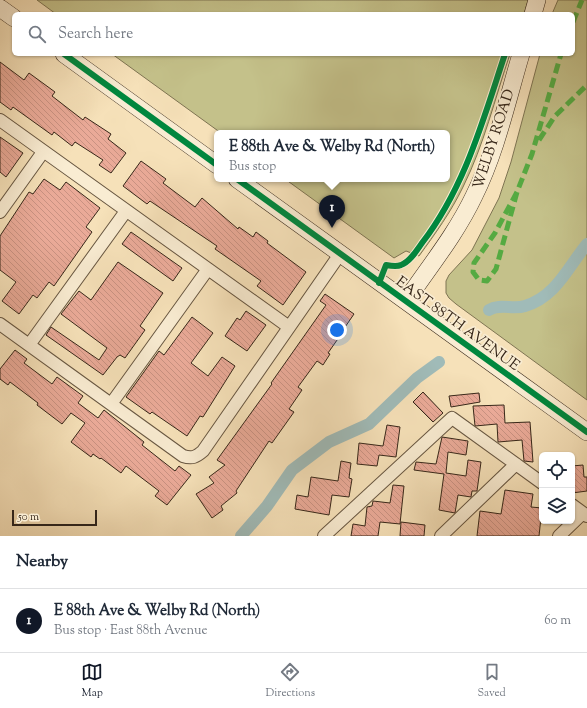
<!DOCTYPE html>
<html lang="en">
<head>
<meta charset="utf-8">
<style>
  body { margin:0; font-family:"Sorts Mill Goudy",serif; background:#f2f2f3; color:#1f2937 }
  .controls { position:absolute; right:12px; bottom:12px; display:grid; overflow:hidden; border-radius:6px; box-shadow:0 1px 3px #0004 }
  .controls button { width:36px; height:36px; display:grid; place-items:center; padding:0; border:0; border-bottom:1px solid #e0e1e3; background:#fff; color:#1f2937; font:20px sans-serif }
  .scale { position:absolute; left:12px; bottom:10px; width:85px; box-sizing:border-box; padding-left:4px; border:2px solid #372719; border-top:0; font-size:11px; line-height:14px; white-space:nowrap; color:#372719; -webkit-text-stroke:3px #f9ecd2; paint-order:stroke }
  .you { position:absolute; left:337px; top:330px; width:14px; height:14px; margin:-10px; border:3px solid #fff; border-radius:50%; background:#1a73e8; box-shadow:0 0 0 6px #1a73e833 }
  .badge { display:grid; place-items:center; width:26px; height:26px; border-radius:50%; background:#111827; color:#fff; font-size:13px; font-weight:700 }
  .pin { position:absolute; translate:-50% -33px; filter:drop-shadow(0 1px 2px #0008) }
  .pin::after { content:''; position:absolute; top:21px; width:14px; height:12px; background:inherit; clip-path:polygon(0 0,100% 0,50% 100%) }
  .popup { position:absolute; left:214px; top:130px; width:236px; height:52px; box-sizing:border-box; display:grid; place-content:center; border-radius:6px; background:#fff; filter:drop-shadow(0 1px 3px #0005); font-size:13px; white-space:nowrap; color:#747a83 }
  .popup b { font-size:15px; color:#1f2937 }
  .popup::after { content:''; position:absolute; left:50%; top:100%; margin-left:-8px; border:8px solid transparent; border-top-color:#fff }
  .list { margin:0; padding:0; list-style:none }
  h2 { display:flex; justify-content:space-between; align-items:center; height:52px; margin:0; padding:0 16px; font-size:17px }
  h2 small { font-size:13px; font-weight:400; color:#747a83 }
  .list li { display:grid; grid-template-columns:26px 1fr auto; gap:12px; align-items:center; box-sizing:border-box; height:64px; padding:0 16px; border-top:1px solid #e0e1e3 }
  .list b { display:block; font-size:15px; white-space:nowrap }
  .list p { margin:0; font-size:13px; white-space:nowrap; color:#747a83 }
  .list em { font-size:13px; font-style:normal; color:#747a83 }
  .icon { flex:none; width:22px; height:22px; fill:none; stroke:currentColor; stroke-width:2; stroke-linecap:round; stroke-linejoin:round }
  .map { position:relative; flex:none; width:587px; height:536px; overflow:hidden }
  .search { position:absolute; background:#fff; box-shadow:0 1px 3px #0004; left:12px; right:12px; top:12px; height:44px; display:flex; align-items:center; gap:10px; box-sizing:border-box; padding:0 14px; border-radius:6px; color:#747a83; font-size:15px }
  .sheet { height:116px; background:#fff }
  nav { display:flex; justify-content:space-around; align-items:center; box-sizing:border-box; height:56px; border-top:1px solid #e0e1e3; background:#fff; font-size:11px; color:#747a83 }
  nav a { display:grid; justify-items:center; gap:2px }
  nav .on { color:#111827 }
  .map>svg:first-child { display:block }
  .grass { fill:#c4c18a; stroke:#7e7452 }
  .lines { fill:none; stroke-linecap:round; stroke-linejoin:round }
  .canal { stroke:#a0bbb8; stroke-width:12 }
  .building { fill:url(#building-back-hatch); stroke:#372719 }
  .street-casing { stroke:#675641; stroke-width:14 }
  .secondary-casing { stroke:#372719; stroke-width:18 }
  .street { stroke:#f9ecd2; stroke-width:12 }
  .secondary { stroke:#f9ecd2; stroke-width:17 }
  .quiet { stroke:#55aa42; stroke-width:5; stroke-dasharray:10 5; stroke-linecap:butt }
  .cycleway-casing { stroke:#f9ecd2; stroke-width:8 }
  .cycleway { stroke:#00873e; stroke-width:6 }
  .labels { text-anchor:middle; stroke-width:3.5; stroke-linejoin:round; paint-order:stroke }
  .street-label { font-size:15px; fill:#372719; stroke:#f9ecd2 }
</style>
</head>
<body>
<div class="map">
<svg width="587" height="536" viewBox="0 0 587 536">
  <defs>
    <pattern id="building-back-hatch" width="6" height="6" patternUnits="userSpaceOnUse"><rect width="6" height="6" fill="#eaaa98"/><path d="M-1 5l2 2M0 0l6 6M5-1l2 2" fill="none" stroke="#c99282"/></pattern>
  </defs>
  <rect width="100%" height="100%" fill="#f6e1b9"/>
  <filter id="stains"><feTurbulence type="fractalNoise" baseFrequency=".005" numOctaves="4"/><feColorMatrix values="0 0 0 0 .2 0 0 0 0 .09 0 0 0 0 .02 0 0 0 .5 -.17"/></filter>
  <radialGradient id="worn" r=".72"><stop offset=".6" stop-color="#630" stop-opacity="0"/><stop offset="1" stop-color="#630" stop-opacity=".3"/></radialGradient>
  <!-- grass -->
  <path class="grass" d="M37 0H528L524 14H56Z
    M558 0H587V400L456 304 449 298 446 293V281L449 275 472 250 499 198 511 162 540 54H573V14H552Z
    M112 54H510C495 98 484 145 463 187 451 212 435 234 419 256L406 251 394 258 285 179H447V133H221Z"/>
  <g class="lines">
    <!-- canal -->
    <path class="canal" d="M489 310C500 303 513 310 525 306 556 297 568 267 587 244
      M241 536 267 506 292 470 329 442 369 424 417 378 439 362"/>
  </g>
  <!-- building -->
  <path class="building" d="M0 62 24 80 29 73 55 92 52 96 83 120 85 117 111 134 108 139 126 153 111 173 99 165 103 160 75 142 72 146 54 132 52 135 13 107 11 110 0 102Z
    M0 137 23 153 6 177 0 172Z
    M141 161 166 179 163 183 195 207 202 198 238 229 239 227 253 237 256 232 268 241 267 243 306 272 283 305 257 286 261 281 215 249 217 246 150 201 147 204 123 186Z
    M44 179 60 190 66 182 100 208 86 227 92 232 54 286 49 282 37 298 33 295 19 314 2 301 16 282 0 270V236L29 192 33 194Z
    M131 232 182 268 173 281 122 244Z
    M118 262 163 293 140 326 145 330 125 358 120 355 117 357 103 375 46 335 51 327 99 360 107 348 61 314 79 291 91 300Z
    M325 294 354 314 341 333H342L328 353 330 354 323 365 317 361 298 387 302 390 289 409 294 412 272 443 269 441 236 491 237 493 221 506 223 510 212 518 196 494 214 483 209 477 225 465 217 460 272 384 271 383 326 305 320 301Z
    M246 311 266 325 247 351 225 336 237 318 240 320Z
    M192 317 213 333 191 363 208 376 222 357 235 366 203 417 200 416 187 436 152 412 150 414 126 397 159 351 164 355Z
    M15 350 27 359 24 363 52 384 57 377 83 396 78 403 98 418 104 410 144 442 142 445 175 471 179 466 191 475 167 505 155 496 159 491 126 466 121 473 101 458 100 459 93 454 91 457 71 442 85 423 71 413 62 424 37 405 38 403 10 382 8 385 0 379V369Z
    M423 392 443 413 433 422 413 402Z
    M479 393 480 402 451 407 449 396Z
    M504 405 505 423 530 422 533 462 524 461 522 440 498 442 497 424 475 426 473 406Z
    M387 425 400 427 396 457 379 455 377 466 357 464 359 443 383 446Z
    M442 437 468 441 466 455 448 452 446 473 466 476 468 460 481 462 477 491H472L471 497 458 495 455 513 439 510 444 474 414 470 416 462 436 464Z
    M341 461 351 463 349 478 352 479 349 497 332 495 329 515 295 509 297 495 308 497 311 477 338 481Z
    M583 465 584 477H587V491L572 493V466Z
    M393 485 404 486 400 524 380 522 378 536H351L353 524 365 526 367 507 372 506 373 501 390 503Z
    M505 490 533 494 531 507 542 508 539 536H477L480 511 501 514Z
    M401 522 425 525 424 536H400Z"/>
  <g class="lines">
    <defs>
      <path id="street" d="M0 120 289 327
        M0 212 43 152
        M0 324 183 456C192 459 196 457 203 451L340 254
        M29 345 126 211
        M111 404 208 269
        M572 505 587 516
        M324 536 452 418 542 483
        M441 536 516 464
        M559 536 583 513"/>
      <path id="secondary" d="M0 8 14 18
        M533 14 537 0
        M64 54 217 165
        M237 179 587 432
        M406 301C429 267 456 234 474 196 496 152 507 101 521 54"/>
    </defs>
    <!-- street casing -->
    <use href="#street" class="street-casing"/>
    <!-- secondary casing -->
    <use href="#secondary" class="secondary-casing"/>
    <!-- street -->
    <use href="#street" class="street"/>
    <!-- secondary -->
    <use href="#secondary" class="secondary"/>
    <!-- quiet -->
    <path class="quiet" d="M573 22 582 0
      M539 140 555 116 587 85
      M517 192 495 233 474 263 473 272 479 280 487 281 496 269 517 192 532 154 561 54"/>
    <defs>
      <path id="cycleway" d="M64 54 217 165
        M237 179 587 432
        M379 283 386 265C391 266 397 267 401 265 410 262 417 250 422 243 465 187 483 120 505 54"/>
    </defs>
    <!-- cycleway casing -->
    <use href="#cycleway" class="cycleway-casing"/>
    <!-- cycleway -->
    <use href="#cycleway" class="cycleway"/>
  </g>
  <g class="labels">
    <!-- street labels -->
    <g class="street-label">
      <text transform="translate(493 139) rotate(-72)" y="5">WELBY ROAD</text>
      <text transform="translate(458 323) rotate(36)" y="5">EAST 88TH AVENUE</text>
    </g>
  </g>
  <rect width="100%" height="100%" filter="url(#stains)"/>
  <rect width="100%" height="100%" fill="url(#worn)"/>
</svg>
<div class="controls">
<button><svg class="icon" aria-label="locate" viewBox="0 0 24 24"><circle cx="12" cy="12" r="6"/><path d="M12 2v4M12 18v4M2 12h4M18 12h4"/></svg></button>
<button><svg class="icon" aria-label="layers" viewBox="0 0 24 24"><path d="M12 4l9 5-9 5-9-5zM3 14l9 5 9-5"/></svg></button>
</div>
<div class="scale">50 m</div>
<div class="you"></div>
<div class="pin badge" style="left:332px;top:228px">1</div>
<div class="popup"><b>E 88th Ave &amp; Welby Rd (North)</b>Bus stop</div>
<div class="search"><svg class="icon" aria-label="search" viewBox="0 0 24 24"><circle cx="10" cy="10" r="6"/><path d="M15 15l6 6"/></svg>Search here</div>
</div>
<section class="sheet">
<h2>Nearby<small></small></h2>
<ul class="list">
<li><span class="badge">1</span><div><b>E 88th Ave &amp; Welby Rd (North)</b><p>Bus stop · East 88th Avenue</p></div><em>60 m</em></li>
</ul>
</section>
<nav>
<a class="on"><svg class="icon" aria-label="map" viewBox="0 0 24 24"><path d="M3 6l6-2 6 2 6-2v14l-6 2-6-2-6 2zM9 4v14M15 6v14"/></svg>Map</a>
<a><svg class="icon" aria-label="directions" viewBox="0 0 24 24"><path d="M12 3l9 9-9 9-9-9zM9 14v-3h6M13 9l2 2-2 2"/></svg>Directions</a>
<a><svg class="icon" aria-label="saved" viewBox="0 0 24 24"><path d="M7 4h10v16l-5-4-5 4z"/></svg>Saved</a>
</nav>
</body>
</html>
